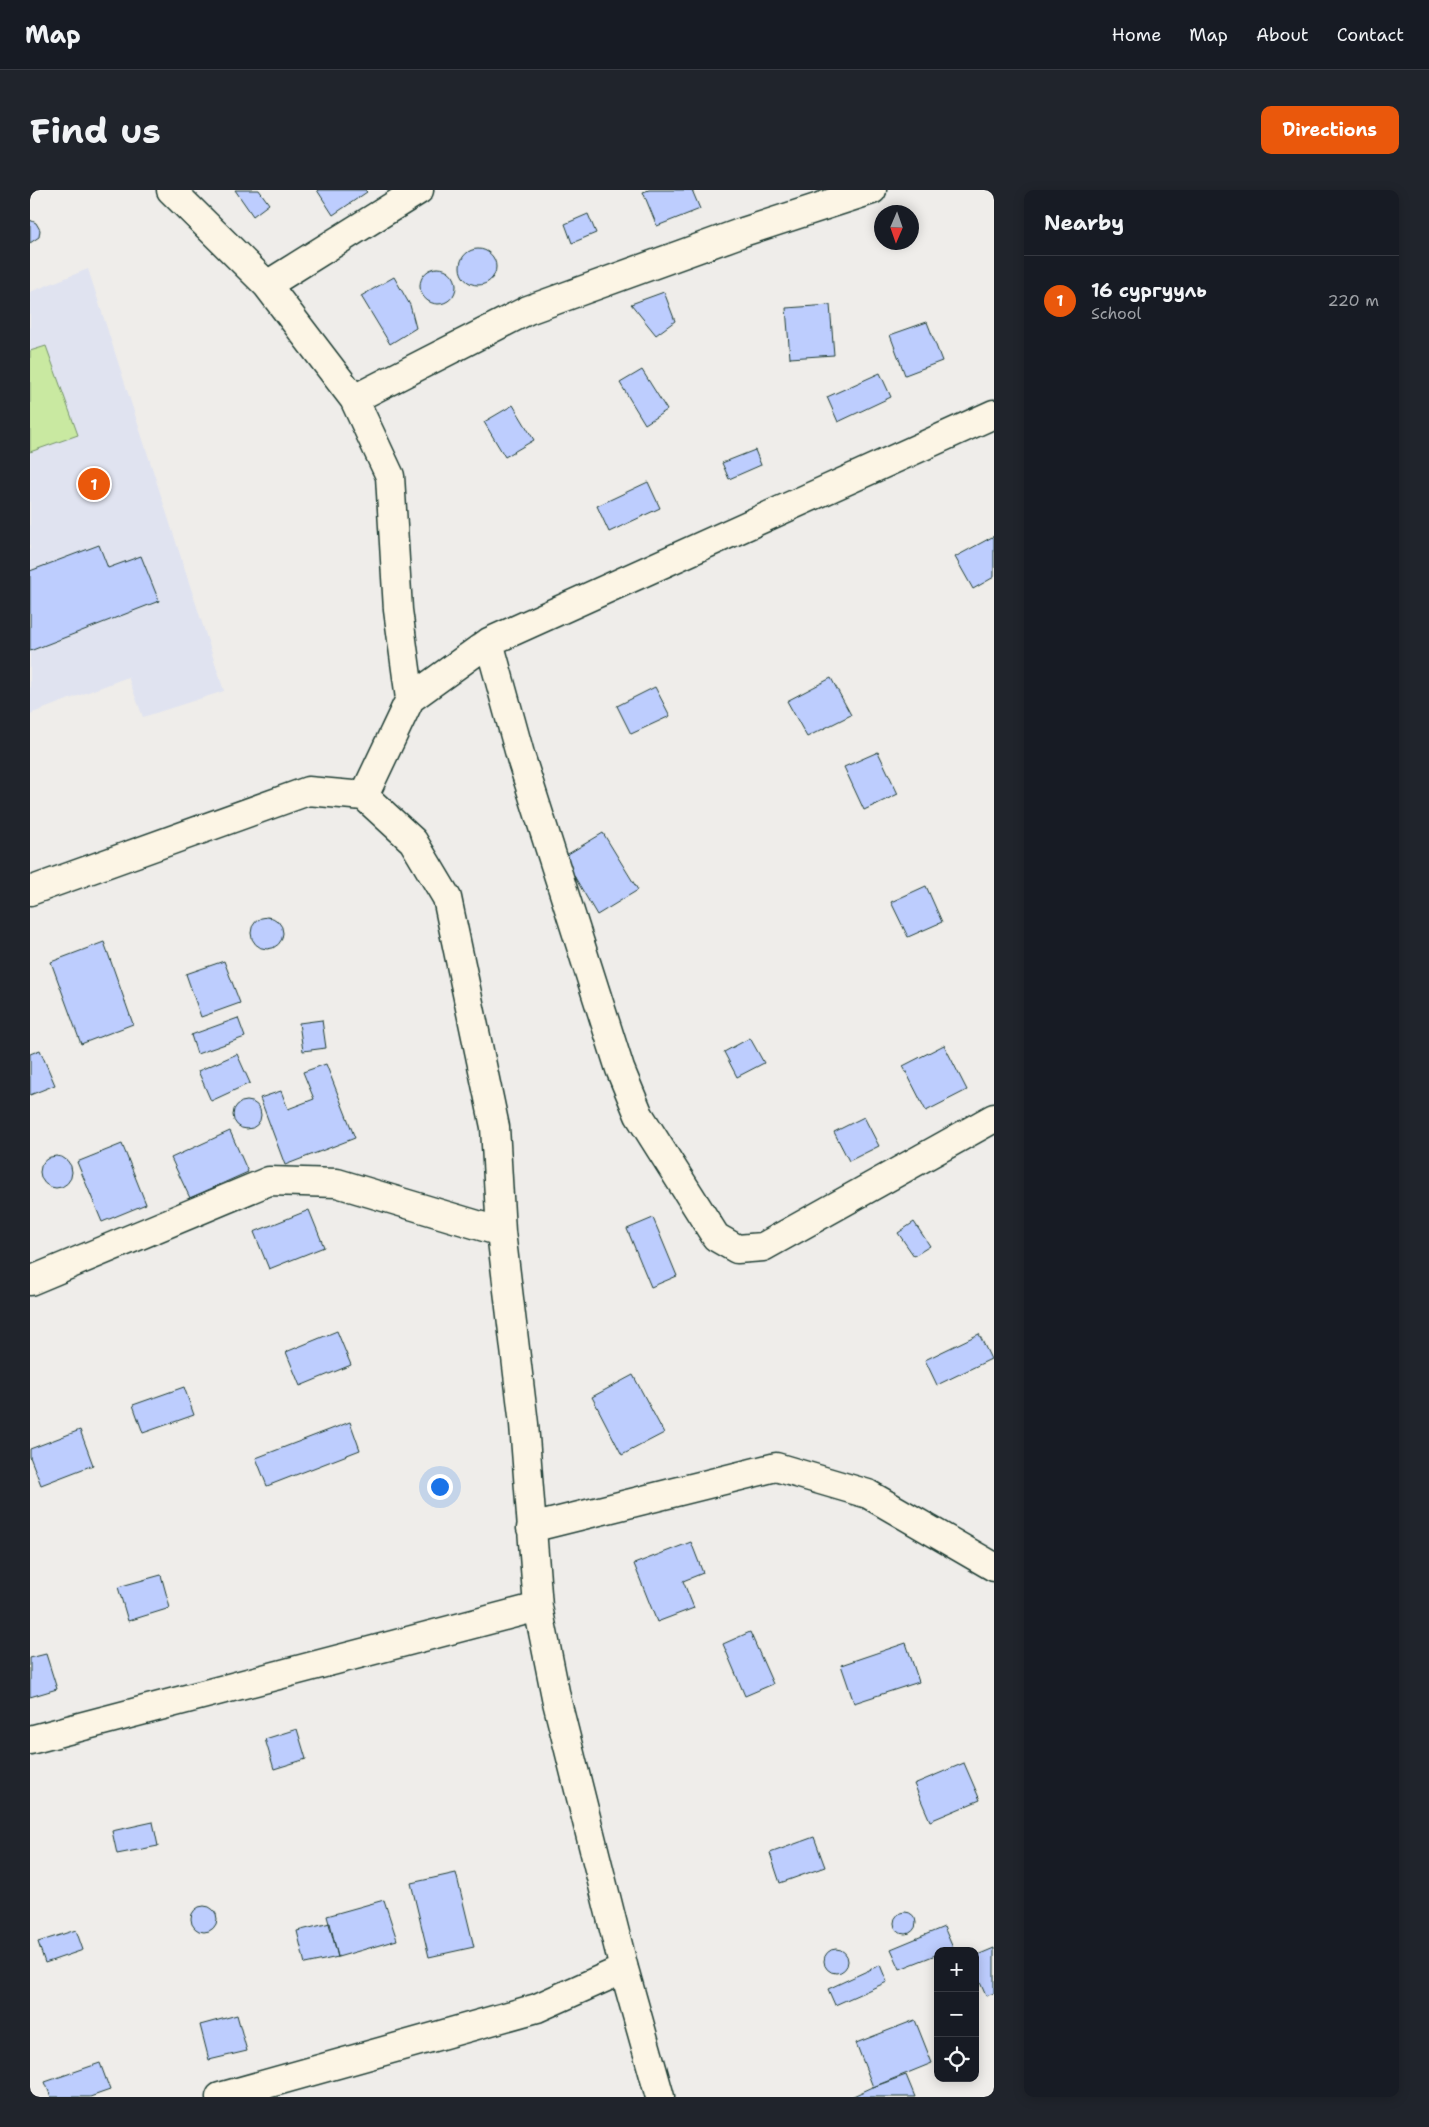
<!DOCTYPE html>
<html lang="en">
<head>
<meta charset="utf-8">
<style>
  body { margin:0; font-family:"Shantell Sans",sans-serif; background:#20242c; color:#f1f3f6 }
  .controls { position:absolute; right:15px; bottom:15px; display:grid; overflow:hidden; border-radius:10px; box-shadow:0 2px 12px #0003 }
  .controls button { width:45px; height:45px; display:grid; place-items:center; padding:0; border:0; border-bottom:1px solid #363941; background:#171b24; color:#f1f3f6; font:25px sans-serif }
  .compass { position:absolute; left:844px; top:15px; width:45px; height:45px; border-radius:50%; background:#171b24; box-shadow:0 2px 12px #0003; rotate:182deg }
  .you { position:absolute; left:409px; top:1296px; width:18px; height:18px; margin:-12px; border:4px solid #fff; border-radius:50%; background:#1a73e8; box-shadow:0 0 0 8px #1a73e833 }
  .badge { display:grid; place-items:center; width:32px; height:32px; border-radius:50%; background:#ea580c; color:#fff; font-size:16px; font-weight:700 }
  .pin { position:absolute; translate:-50% -50%; border:2px solid #fff; box-shadow:0 1px 5px #0006 }
  .list { margin:0; padding:0; list-style:none }
  h2 { display:flex; justify-content:space-between; align-items:center; height:65px; margin:0; padding:0 20px; font-size:21px }
  h2 small { font-size:16px; font-weight:400; color:#9ea1a6 }
  .list li { display:grid; grid-template-columns:32px 1fr auto; gap:15px; align-items:center; box-sizing:border-box; height:90px; padding:0 20px; border-top:1px solid #363941 }
  .list b { display:block; font-size:19px; white-space:nowrap }
  .list p { margin:0; font-size:16px; white-space:nowrap; color:#9ea1a6 }
  .list em { font-size:16px; font-style:normal; color:#9ea1a6 }
  .icon { flex:none; width:28px; height:28px; fill:none; stroke:currentColor; stroke-width:2; stroke-linecap:round; stroke-linejoin:round }
  .map { position:relative; flex:none; width:964px; height:1907px; overflow:hidden; border-radius:10px }
  header { display:flex; align-items:center; gap:30px; box-sizing:border-box; height:70px; padding:0 25px; background:#171b24; border-bottom:1px solid #363941 }
  header strong { font-size:24px }
  nav { display:flex; gap:28px; margin-inline-start:auto; font-size:18px }
  .intro { display:flex; align-items:center; justify-content:space-between; box-sizing:border-box; height:120px; padding:0 30px }
  h1 { margin:0; font-size:35px }
  .button { padding:12px 22px; border-radius:10px; background:#ea580c; color:#fff; font-size:18px; font-weight:700 }
  main { display:flex; gap:30px; padding:0 30px }
  aside { flex:1; background:#171b24; border-radius:10px; box-shadow:0 2px 12px #0003 }
  .map>svg:first-child { display:block }
  .built { fill:#e0e3f0 }
  .green { fill:#c9e9a1; stroke:#74936a }
  .building { fill:#bdcdfe; stroke:#1f3d34 }
  .lines { fill:none; stroke-linecap:round; stroke-linejoin:round }
  .minor-casing { stroke:#1f3d34; stroke-width:31 }
  .minor { stroke:#fcf5e5; stroke-width:28 }
</style>
</head>
<body>
<header>
<strong>Map</strong>
<nav><a>Home</a><a>Map</a><a>About</a><a>Contact</a></nav>
</header>
<div class="intro"><h1>Find us</h1><a class="button">Directions</a></div>
<main>
<div class="map">
<svg width="964" height="1907" viewBox="0 0 964 1907">
  <rect width="100%" height="100%" fill="#efedea"/>
  <filter id="ink" filterUnits="userSpaceOnUse"><feTurbulence type="fractalNoise" baseFrequency=".02" numOctaves="2"/><feDisplacementMap in="SourceGraphic" scale="10" xChannelSelector="R" yChannelSelector="G"/><feConvolveMatrix kernelMatrix="1 2 1 2 8 2 1 2 1" color-interpolation-filters="sRGB"/></filter>
  <g filter="url(#ink)">
    <!-- built -->
    <path class="built" d="M58 79 194 501 113 527 98 487 0 524V102Z"/>
    <!-- green -->
    <path class="green" d="M16 156 48 245 0 262V161Z"/>
    <!-- building -->
    <path class="building" d="M205 0H229L239 14 223 26Z
      M287 0H335L337 2 303 25Z
      M619 0H662L670 19 627 36 613 2Z
      M558 24 566 43 542 53 535 34Z
      M0 30 6 33 10 40 9 47 0 53Z
      M430 77a18 18 0 1 1 36 0a18 18 0 1 1-36 0Z
      M390 96a18 18 0 1 1 36 0a18 18 0 1 1-36 0Z
      M364 87 380 115 386 138 360 154 331 106Z
      M634 102 645 131 626 145 601 114Z
      M800 115 804 165 760 168 756 118Z
      M897 132 912 171 875 185 860 145Z
      M612 180 637 220 615 234 590 193Z
      M850 183 861 207 808 232 797 207Z
      M483 215 504 250 475 267 454 232Z
      M725 260 731 275 699 289 692 273Z
      M618 292 630 318 579 342 567 316Z
      M964 346V387L943 399 925 367Z
      M69 355 78 378 111 366 129 411 0 461V381Z
      M801 488 821 525 777 547 757 511Z
      M625 497 640 526 601 544 587 516Z
      M848 562 868 604 834 620 814 577Z
      M573 643 608 700 567 725 533 667Z
      M896 696 912 732 878 747 861 712Z
      M221 743a16 16 0 1 1 32 0a16 16 0 1 1-32 0Z
      M74 752 103 834 51 854 21 772Z
      M194 771 210 813 171 827 156 784Z
      M208 828 215 847 167 864 161 845Z
      M292 830 296 858 273 861 269 833Z
      M720 848 734 873 707 887 694 862Z
      M914 855 937 900 896 921 873 876Z
      M10 860 25 895 0 905V864Z
      M207 864 220 893 181 911 168 881Z
      M296 874 325 948 255 975 230 908 251 901 258 919 284 909 273 882Z
      M203 925a14 14 0 1 1 28 0a14 14 0 1 1-28 0Z
      M834 927 849 956 819 971 804 942Z
      M200 941 218 982 160 1008 141 968Z
      M92 954 116 1014 72 1032 47 972Z
      M10 982a16 16 0 1 1 32 0a16 16 0 1 1-32 0Z
      M279 1020 294 1057 239 1079 224 1042Z
      M623 1028 647 1086 621 1097 597 1039Z
      M884 1032 900 1056 884 1066 868 1043Z
      M307 1141 321 1175 270 1196 256 1162Z
      M949 1144 961 1169 907 1195 895 1170Z
      M603 1185 634 1243 592 1265 562 1207Z
      M154 1197 164 1225 113 1243 103 1215Z
      M320 1232 330 1260 237 1296 226 1268Z
      M50 1240 63 1275 11 1295 0 1267V1259Z
      M661 1352 673 1383 653 1391 664 1418 627 1432 604 1374Z
      M131 1385 140 1418 98 1431 88 1397Z
      M720 1442 743 1494 715 1506 693 1454Z
      M876 1453 889 1492 824 1513 811 1475Z
      M16 1464 27 1499 0 1507V1468Z
      M267 1539 276 1569 244 1579 235 1549Z
      M934 1573 950 1610 900 1631 884 1594Z
      M123 1632 128 1656 87 1664 82 1641Z
      M784 1647 795 1677 750 1693 740 1663Z
      M426 1683 444 1757 399 1767 381 1693Z
      M354 1710 367 1750 308 1767 297 1726Z
      M161 1729a13 13 0 1 1 26 0a13 13 0 1 1-26 0Z
      M864 1733a11 11 0 1 1 22 0a11 11 0 1 1-22 0Z
      M300 1733 308 1767 275 1774 267 1741Z
      M914 1737 923 1758 908 1761V1764L870 1779 861 1759Z
      M46 1740 53 1760 15 1773 8 1752Z
      M964 1758V1803L956 1806 945 1781V1766Z
      M794 1771a12 12 0 1 1 24 0a12 12 0 1 1-24 0Z
      M850 1775 857 1792 805 1815 798 1799Z
      M207 1825 217 1861 179 1870 170 1835Z
      M885 1830 902 1873 843 1897 826 1853Z
      M70 1873 80 1900 60 1907H21L15 1892Z
      M876 1885 885 1907H821L843 1897Z"/>
    <g class="lines">
      <defs>
        <path id="minor" d="M141 0 237 95 324 209
          M237 95 389 0
          M459 452 491 568 590 879 609 925 686 1047 707 1059 733 1057 964 928
          M380 509 368 420 360 286 324 209 498 120 713 42 842 0
          M334 606 380 509 459 452 964 224
          M0 701 278 601 334 606 383 651 417 708 465 937 471 1042 494 1234 508 1417 527 1512 594 1779 630 1907
          M0 1091 239 991 307 993 471 1042
          M501 1338 746 1277 838 1304 964 1377
          M0 1550 508 1417
          M190 1907 507 1818 594 1779"/>
      </defs>
      <!-- minor casing -->
      <use href="#minor" class="minor-casing"/>
      <!-- minor -->
      <use href="#minor" class="minor"/>
    </g>
  </g>
</svg>
<div class="controls">
<button>+</button>
<button>−</button>
<button><svg class="icon" aria-label="locate" viewBox="0 0 24 24"><circle cx="12" cy="12" r="6"/><path d="M12 2v4M12 18v4M2 12h4M18 12h4"/></svg></button>
</div>
<svg class="compass" viewBox="-18 -18 36 36"><path d="M0-13l5 13h-10z" fill="#e53935"/><path d="M0 13l5-13h-10z" fill="#9ea1a6"/></svg>
<div class="you"></div>
<div class="pin badge" style="left:64px;top:294px">1</div>
</div>
<aside>
<h2>Nearby<small></small></h2>
<ul class="list">
<li><span class="badge">1</span><div><b>16 сургууль</b><p>School</p></div><em>220 m</em></li>
</ul>
</aside>
</main>
</body>
</html>
